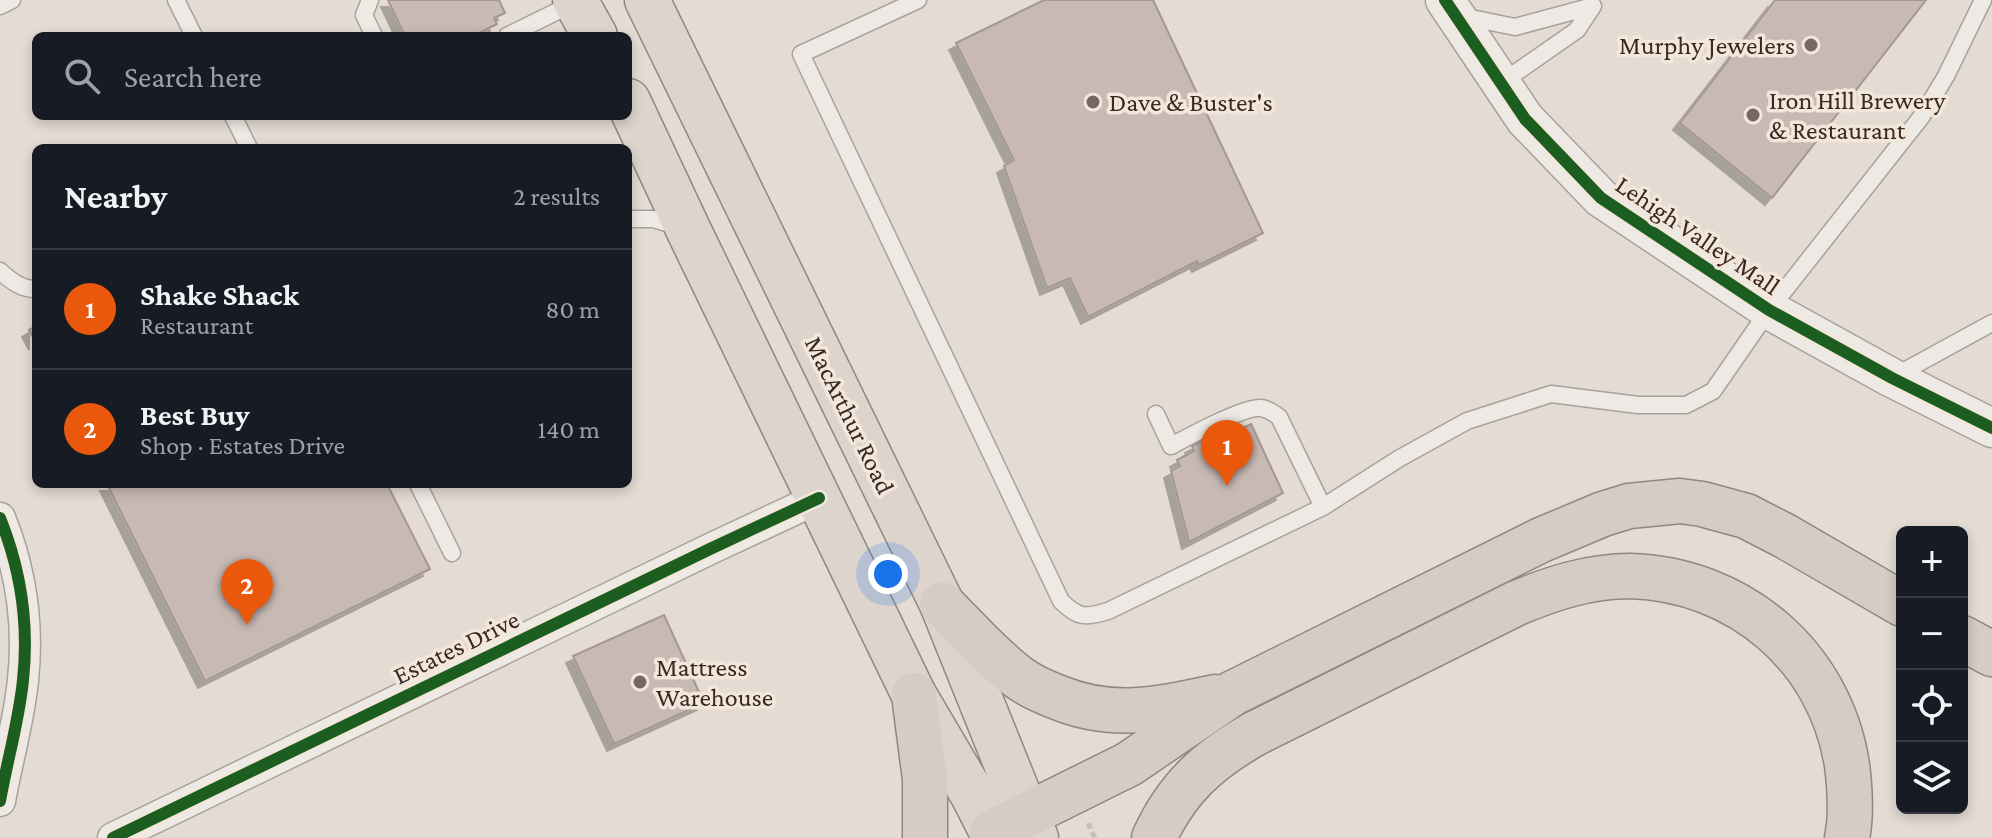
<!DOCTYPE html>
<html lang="en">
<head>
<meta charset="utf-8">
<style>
  body { margin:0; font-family:"Crimson Pro",serif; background:#242831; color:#f1f3f6 }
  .controls { position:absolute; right:24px; bottom:24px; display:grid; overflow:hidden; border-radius:12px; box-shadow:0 4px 12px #0003 }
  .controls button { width:72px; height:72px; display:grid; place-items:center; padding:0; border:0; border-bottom:2px solid #363941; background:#171b24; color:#f1f3f6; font:40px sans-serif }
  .you { position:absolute; left:888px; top:574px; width:28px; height:28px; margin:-20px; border:6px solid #fff; border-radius:50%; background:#1a73e8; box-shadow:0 0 0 12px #1a73e833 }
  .badge { display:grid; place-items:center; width:52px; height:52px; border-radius:50%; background:#ea580c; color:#fff; font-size:26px; font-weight:700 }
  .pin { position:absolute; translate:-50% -66px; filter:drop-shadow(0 2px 4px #0008) }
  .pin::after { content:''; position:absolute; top:42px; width:28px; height:24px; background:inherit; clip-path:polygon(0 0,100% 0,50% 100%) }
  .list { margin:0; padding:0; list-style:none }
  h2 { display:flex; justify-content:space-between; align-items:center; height:104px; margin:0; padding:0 32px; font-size:34px }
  h2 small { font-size:26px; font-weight:400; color:#9ea1a6 }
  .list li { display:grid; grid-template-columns:52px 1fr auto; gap:24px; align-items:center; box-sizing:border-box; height:120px; padding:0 32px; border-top:2px solid #363941 }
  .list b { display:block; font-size:30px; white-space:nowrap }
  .list p { margin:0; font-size:26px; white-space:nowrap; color:#9ea1a6 }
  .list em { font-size:26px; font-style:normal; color:#9ea1a6 }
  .icon { flex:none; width:44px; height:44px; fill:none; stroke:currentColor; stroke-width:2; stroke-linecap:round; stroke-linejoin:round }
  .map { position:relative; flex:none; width:1992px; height:838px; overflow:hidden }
  .search { position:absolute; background:#171b24; box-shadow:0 4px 12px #0003; left:32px; top:32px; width:600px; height:88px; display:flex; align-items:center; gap:20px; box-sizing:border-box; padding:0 28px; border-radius:12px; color:#9ea1a6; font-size:30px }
  .panel { position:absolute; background:#171b24; box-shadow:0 4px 12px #0003; left:32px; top:144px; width:600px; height:344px; border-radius:12px }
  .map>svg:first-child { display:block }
  .building { fill:#c8b9b4; stroke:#a59792; stroke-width:2; filter:url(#shadow) }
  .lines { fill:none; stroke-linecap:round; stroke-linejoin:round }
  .service-casing { stroke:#aaa19b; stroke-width:19 }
  .minor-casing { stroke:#aaa19b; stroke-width:33 }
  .tertiary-casing { stroke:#aaa19b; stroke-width:41 }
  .trunk-casing { stroke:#908782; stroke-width:47 }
  .motorway-casing { stroke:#908782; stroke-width:47 }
  .path { stroke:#c6bfba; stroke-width:5; stroke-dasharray:6 4; stroke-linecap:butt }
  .service { stroke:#ede9e4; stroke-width:16 }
  .minor { stroke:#ede9e4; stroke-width:30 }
  .tertiary { stroke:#ede9e4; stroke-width:38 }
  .trunk { stroke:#ded4ce; stroke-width:44 }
  .motorway { stroke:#d7ccc5; stroke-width:44 }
  .cycleway-casing { stroke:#f3e7db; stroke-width:17 }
  .cycleway { stroke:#1b5e20; stroke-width:12 }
  .poi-dot { fill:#756761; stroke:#f3e7db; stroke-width:3 }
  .labels { text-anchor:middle; stroke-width:7; stroke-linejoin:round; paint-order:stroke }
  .poi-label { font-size:26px; fill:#392823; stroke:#f3e7db; text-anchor:start }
  .street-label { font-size:26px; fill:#392823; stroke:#f3e7db }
</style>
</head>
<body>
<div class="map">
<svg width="1992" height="838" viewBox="0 0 1992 838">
  <defs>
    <filter id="shadow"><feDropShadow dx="-7" dy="7" stdDeviation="0" flood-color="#0004"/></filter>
  </defs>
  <rect width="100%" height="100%" fill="#e4dbd3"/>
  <!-- building -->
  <path class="building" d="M388 0H499L505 13 494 18 497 24 479 33 481 36H405Z
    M1044 0H1153L1263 233 1199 265 1197 261 1088 317 1070 278 1047 288 1004 166 1014 160 956 43Z
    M1775 0H1926L1772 198 1680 123Z
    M36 326V343L29 330Z
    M1251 424 1283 493 1189 542 1171 471 1180 466 1177 460 1194 451 1192 446 1202 441 1204 447Z
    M107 484H387L430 569 205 681Z
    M664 615 704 703 614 744 573 656Z"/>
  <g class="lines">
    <defs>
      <path id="service" d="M176 0 194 36
        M370 0 364 15 374 36
        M918 0 801 54 1061 601C1078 618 1085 618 1108 611L1323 507 1400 458 1467 421 1551 394 1638 405H1686L1713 391 1769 310 1922 116 1946 76 1983 0
        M0 6 12 0
        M1461 16 1515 27 1593 6 1577 30 1501 83
        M507 36 574 3
        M233 116 249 148
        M628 219H653L681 227
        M0 271C11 281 21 289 36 289
        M1895 376 1992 323
        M1156 414 1171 446C1188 437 1245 406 1261 408 1268 409 1274 413 1279 417L1323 507
        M418 484 452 553"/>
      <path id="minor" d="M0 518C21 570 29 624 23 680 19 721 7 761 0 801
        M113 838 710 549 819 498"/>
      <path id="tertiary" d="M1445 0 1525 119 1601 198 1769 310 1892 378 1992 428"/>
      <path id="trunk" d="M575 0 595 36
        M647 0 942 604 1036 838
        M628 101 688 229 914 695 973 795 995 838"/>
      <path id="motorway" d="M942 604C967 629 990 656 1018 677 1030 686 1044 692 1057 697 1112 720 1159 709 1215 697
        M1962 638 1992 654
        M914 695 925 779V838
        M992 832 1129 764 1233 693 1541 540 1603 514 1629 506 1680 501 1702 504 1746 516 1785 536 1902 604
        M1154 838C1177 788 1207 761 1254 734L1517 603C1553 588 1590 576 1630 576 1739 579 1830 656 1847 765 1850 789 1852 814 1847 838"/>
    </defs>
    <!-- service casing -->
    <use href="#service" class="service-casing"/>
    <!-- minor casing -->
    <use href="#minor" class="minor-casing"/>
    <!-- tertiary casing -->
    <use href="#tertiary" class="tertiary-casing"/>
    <!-- trunk casing -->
    <use href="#trunk" class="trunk-casing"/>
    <!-- motorway casing -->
    <use href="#motorway" class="motorway-casing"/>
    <!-- path -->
    <path class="path" d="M1088 823 1095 838"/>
    <!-- service -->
    <use href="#service" class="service"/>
    <!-- minor -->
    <use href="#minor" class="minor"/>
    <!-- tertiary -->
    <use href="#tertiary" class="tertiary"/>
    <!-- trunk -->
    <use href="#trunk" class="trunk"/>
    <!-- motorway -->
    <use href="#motorway" class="motorway"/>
    <defs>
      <path id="cycleway" d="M1445 0 1525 119 1601 198 1769 310 1892 378 1992 428
        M0 518C21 570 29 624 23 680 19 721 7 761 0 801
        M113 838 710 549 819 498"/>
    </defs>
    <!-- cycleway casing -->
    <use href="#cycleway" class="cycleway-casing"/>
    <!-- cycleway -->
    <use href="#cycleway" class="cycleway"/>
  </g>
  <!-- markers -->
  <g class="poi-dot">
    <circle cx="1811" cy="45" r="8"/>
    <circle cx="1093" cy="102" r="8"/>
    <circle cx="1753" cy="115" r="8"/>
    <circle cx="640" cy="682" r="8"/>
  </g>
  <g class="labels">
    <!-- poi labels -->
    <g class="poi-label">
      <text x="1795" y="54" text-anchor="end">Murphy Jewelers</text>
      <text x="1769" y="109">Iron Hill Brewery<tspan x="1769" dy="30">&amp; Restaurant</tspan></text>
      <text x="1109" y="111">Dave &amp; Buster's</text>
      <text x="656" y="676">Mattress<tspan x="656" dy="30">Warehouse</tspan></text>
    </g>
    <!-- street labels -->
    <g class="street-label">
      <text transform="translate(1698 235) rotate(34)" y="9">Lehigh Valley Mall</text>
      <text transform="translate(850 415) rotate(64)" y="9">MacArthur Road</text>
      <text transform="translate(456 647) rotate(-26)" y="9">Estates Drive</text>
    </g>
  </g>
</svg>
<div class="controls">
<button>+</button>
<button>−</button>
<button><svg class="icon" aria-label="locate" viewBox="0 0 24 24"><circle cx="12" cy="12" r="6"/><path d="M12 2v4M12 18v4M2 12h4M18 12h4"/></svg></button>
<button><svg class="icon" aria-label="layers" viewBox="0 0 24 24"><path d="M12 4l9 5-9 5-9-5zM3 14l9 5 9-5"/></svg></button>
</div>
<div class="you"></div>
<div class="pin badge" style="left:1227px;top:486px">1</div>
<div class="pin badge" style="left:247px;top:625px">2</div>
<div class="search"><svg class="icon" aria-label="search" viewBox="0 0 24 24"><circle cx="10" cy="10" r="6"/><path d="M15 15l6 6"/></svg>Search here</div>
<section class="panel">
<h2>Nearby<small>2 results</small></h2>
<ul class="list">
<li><span class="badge">1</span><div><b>Shake Shack</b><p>Restaurant</p></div><em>80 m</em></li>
<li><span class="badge">2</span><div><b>Best Buy</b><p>Shop · Estates Drive</p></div><em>140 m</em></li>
</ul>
</section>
</div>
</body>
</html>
